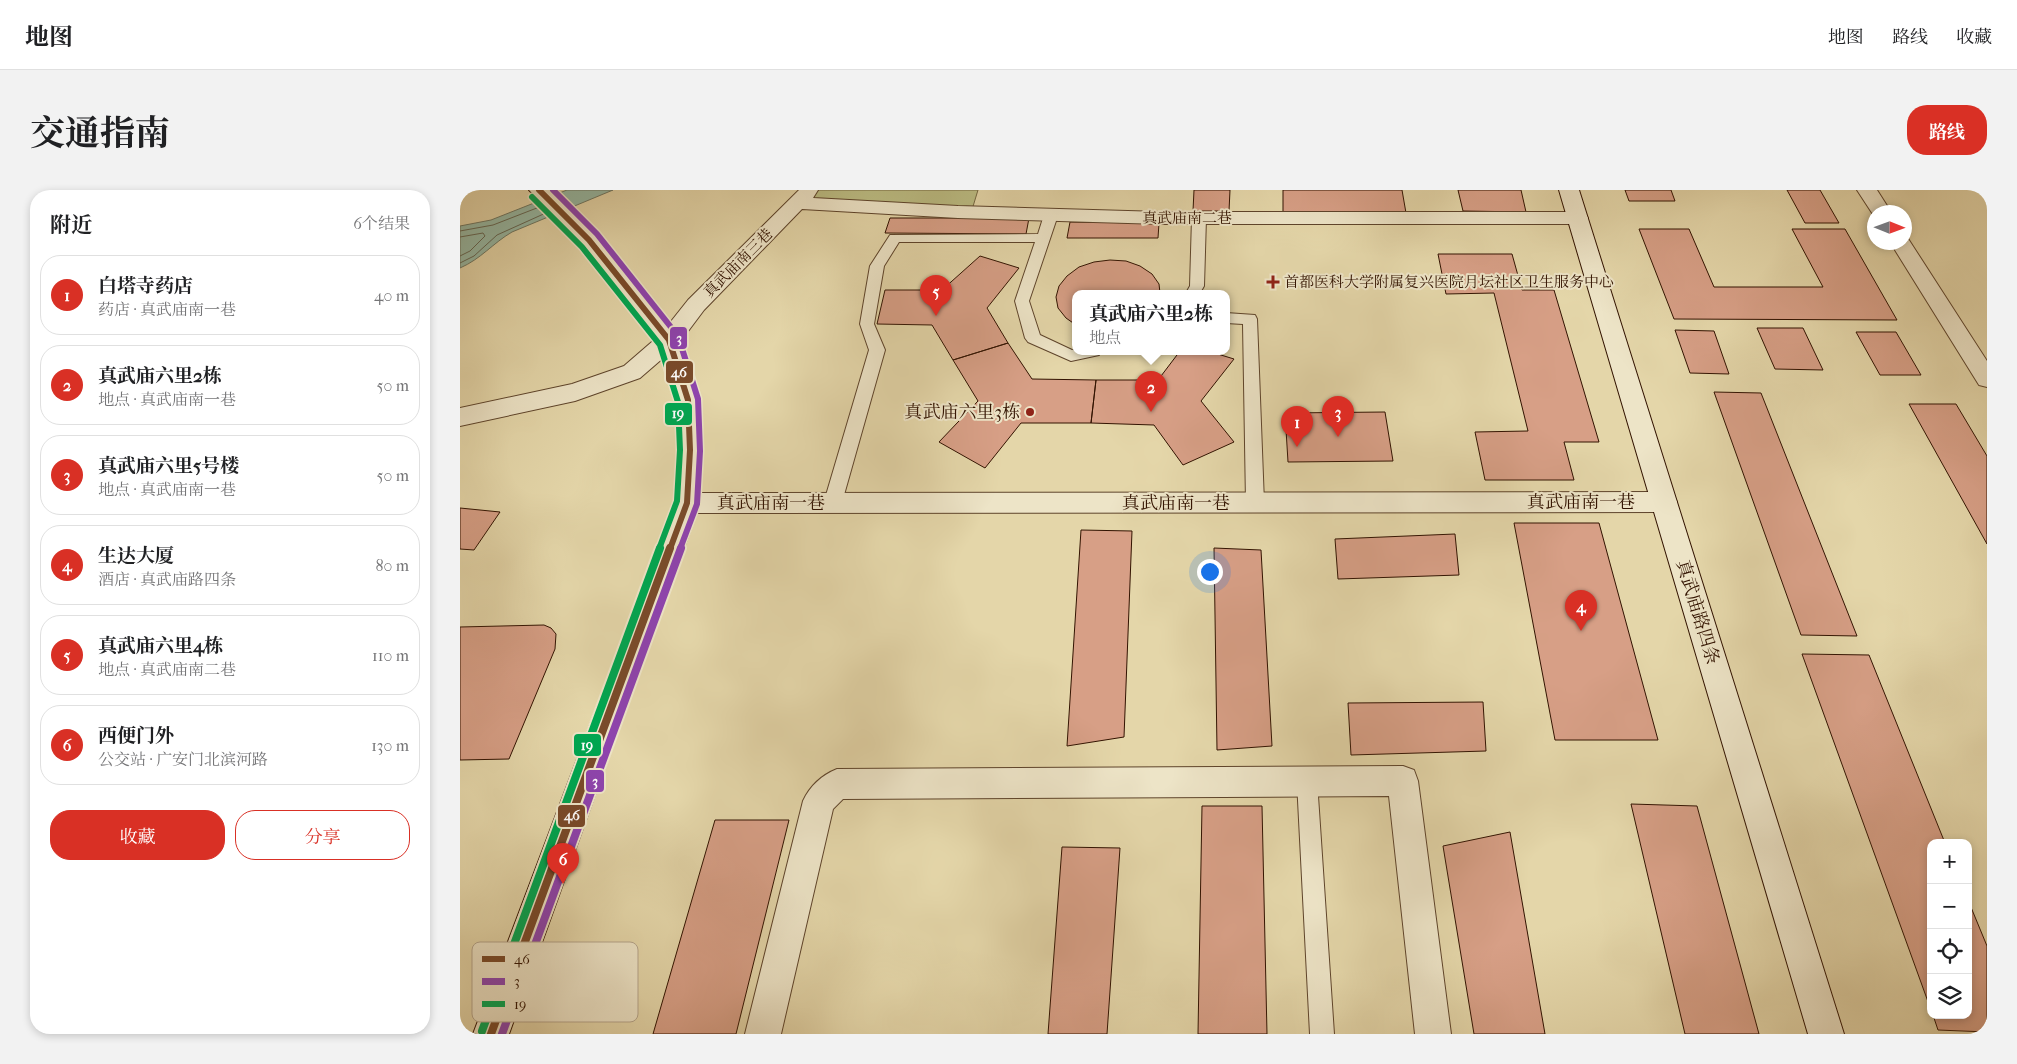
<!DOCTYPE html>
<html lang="zh">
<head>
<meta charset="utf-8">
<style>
  body { margin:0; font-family:"IM FELL French Canon","Noto Serif SC",serif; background:#f2f2f2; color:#202124 }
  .controls { position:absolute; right:15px; bottom:15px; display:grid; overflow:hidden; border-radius:10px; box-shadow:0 2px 8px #0003 }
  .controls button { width:45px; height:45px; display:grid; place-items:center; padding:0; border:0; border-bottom:1px solid #e0e0e0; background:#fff; color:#202124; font:25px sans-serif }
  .compass { position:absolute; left:1407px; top:15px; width:45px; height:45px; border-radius:50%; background:#fff; box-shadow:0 2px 8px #0003; rotate:91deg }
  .you { position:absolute; left:749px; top:381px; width:18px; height:18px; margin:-12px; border:4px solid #fff; border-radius:50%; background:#1a73e8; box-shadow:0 0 0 8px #1a73e833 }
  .badge { display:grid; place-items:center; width:32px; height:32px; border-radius:50%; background:#d93025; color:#fff; font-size:16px; font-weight:700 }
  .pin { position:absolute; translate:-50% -41px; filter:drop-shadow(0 1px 2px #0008) }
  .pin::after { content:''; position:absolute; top:26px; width:18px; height:15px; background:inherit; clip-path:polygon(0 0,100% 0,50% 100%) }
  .popup { position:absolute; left:612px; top:100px; width:158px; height:65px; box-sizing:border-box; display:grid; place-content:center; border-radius:10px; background:#fff; filter:drop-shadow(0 1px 4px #0005); font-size:16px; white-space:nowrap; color:#757577 }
  .popup b { font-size:19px; color:#202124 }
  .popup::after { content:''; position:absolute; left:50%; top:100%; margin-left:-10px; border:10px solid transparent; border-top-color:#fff }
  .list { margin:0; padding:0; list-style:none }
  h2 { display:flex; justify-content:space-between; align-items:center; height:65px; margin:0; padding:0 20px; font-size:21px }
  h2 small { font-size:16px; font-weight:400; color:#757577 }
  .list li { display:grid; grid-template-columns:32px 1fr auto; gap:15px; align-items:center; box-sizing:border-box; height:80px; margin:0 10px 10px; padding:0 10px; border:1px solid #e0e0e0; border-radius:20px }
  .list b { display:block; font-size:19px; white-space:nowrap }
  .list p { margin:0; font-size:16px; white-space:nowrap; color:#757577 }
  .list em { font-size:16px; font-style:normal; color:#757577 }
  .actions { display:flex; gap:10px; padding:15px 20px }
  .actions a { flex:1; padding:11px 0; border:1px solid #d93025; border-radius:20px; text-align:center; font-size:18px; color:#d93025 }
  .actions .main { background:#d93025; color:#fff }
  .icon { flex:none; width:28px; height:28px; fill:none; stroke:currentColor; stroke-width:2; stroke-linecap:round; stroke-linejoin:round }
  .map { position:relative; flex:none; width:1527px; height:844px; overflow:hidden; border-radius:20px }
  header { display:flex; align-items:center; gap:30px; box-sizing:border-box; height:70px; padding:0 25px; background:#fff; border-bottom:1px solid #e0e0e0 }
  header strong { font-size:24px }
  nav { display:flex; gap:28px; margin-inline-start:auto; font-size:18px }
  .intro { display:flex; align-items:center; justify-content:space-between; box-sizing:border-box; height:120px; padding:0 30px }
  h1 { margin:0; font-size:35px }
  .button { padding:12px 22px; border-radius:20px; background:#d93025; color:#fff; font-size:18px; font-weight:700 }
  main { display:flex; gap:30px; padding:0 30px }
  aside { flex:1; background:#fff; border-radius:20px; box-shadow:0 2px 8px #0003 }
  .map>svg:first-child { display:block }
  .green { fill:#bbbc83; stroke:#766842 }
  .water { fill:#96b9a5; stroke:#6e7763 }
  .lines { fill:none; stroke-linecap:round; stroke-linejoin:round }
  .shore { stroke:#646653; stroke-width:1 }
  .building { fill:#d79f86; stroke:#321301 }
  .lane-casing { stroke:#5e442b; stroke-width:2 }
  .street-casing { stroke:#5e442b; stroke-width:2 }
  .secondary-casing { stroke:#321301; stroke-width:2 }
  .lane { fill:#ede4c7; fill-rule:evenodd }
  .street { fill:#ede4c7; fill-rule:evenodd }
  .secondary { fill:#ede4c7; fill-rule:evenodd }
  .bus-1-far1-casing { stroke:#ede4c7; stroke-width:9 }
  .bus-1-casing { stroke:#ede4c7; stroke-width:12 }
  .bus-2-far1-casing { stroke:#ede4c7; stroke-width:9 }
  .bus-2-casing { stroke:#ede4c7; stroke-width:12 }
  .bus-3-far1-casing { stroke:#ede4c7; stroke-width:9 }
  .bus-3-casing { stroke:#ede4c7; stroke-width:12 }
  .bus-1-far1 { stroke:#7a4b2a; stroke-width:6 }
  .bus-1 { stroke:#7a4b2a; stroke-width:8 }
  .bus-2-far1 { stroke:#8e44ad; stroke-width:6 }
  .bus-2 { stroke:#8e44ad; stroke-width:8 }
  .bus-3-far1 { stroke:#00a651; stroke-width:6 }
  .bus-3 { stroke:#00a651; stroke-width:8 }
  .poi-dot { fill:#8f2418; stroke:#ede4c7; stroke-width:2 }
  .labels { text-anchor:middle; stroke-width:4; stroke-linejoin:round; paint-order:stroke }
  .far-street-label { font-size:15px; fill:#321301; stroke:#ede4c7 }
  .far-poi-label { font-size:15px; fill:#321301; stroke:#ede4c7; text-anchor:start }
  .poi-label { font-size:18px; fill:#321301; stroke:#ede4c7; text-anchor:end }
  .street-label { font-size:18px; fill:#321301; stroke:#ede4c7 }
  .key { fill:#ede4c7; stroke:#b5a58c; stroke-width:1 }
  .key-label { font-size:14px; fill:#321301 }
  .line-badge { stroke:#ede4c7; stroke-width:2 }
  .badge-label { font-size:14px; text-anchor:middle; font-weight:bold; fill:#fff }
</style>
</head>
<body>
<header>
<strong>地图</strong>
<nav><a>地图</a><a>路线</a><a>收藏</a></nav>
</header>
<div class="intro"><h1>交通指南</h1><a class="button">路线</a></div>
<main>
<aside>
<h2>附近<small>6个结果</small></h2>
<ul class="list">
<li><span class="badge">1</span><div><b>白塔寺药店</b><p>药店 · 真武庙南一巷</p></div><em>40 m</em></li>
<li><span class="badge">2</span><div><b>真武庙六里2栋</b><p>地点 · 真武庙南一巷</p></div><em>50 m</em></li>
<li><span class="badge">3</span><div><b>真武庙六里5号楼</b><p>地点 · 真武庙南一巷</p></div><em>50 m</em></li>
<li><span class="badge">4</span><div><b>生达大厦</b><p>酒店 · 真武庙路四条</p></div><em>80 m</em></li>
<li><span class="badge">5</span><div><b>真武庙六里4栋</b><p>地点 · 真武庙南二巷</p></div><em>110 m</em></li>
<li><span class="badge">6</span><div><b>西便门外</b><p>公交站 · 广安门北滨河路</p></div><em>130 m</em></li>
</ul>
<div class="actions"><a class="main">收藏</a><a>分享</a></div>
</aside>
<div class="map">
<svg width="1527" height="844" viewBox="0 0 1527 844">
  <rect width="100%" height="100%" fill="#e4d6a9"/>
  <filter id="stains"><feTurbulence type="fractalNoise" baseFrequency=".004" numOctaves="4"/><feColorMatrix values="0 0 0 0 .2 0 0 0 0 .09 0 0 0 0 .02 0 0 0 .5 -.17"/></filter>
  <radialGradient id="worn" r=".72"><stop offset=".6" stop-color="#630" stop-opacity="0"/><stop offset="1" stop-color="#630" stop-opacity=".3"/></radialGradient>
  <!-- green -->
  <path class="green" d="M350 0H518L511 23 337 13Z"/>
  <!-- water -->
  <path class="water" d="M107 0H153L52 42C33 53 21 69 0 78V36L31 30Z"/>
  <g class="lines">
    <!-- shore -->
    <path class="shore" d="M0 41 33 35 82 16
      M0 47 23 43 25 46 10 61 0 66
      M0 73 14 66 37 45 88 22"/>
  </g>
  <!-- building -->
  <path class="building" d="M734 0H770L769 21H733Z
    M823 0H942L946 23 823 22Z
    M998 0H1061L1066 22 1003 21Z
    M1165 0H1211L1215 11H1169Z
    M1327 0H1360L1379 33H1345Z
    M430 28H569L566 44 425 43Z
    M610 32 699 33 698 48H607Z
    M1179 39H1229L1254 97H1363L1332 39H1385L1437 130 1214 129Z
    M978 64H1052L1062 100H1094L1139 252H1104L1114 290H1025L1015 242 1068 241 1034 103 986 104Z
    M520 66 559 78 527 118 548 153 493 170 472 135 417 134 425 100H482Z
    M650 70 666 71 680 76 692 84 699 94 700 103H616V135L606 128 598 118 596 107 599 96 607 86 619 77 634 72Z
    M1297 138H1343L1363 180 1315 179Z
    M1215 140 1254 141 1269 184 1230 183Z
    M1396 142H1436L1461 185H1420Z
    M548 153 572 189 636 190 631 233H561L525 278 479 252 518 211 493 170Z
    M720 161H748L774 169 741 211 774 252 723 275 694 235 631 233 636 190H698Z
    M1254 202 1301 203 1397 446 1341 445Z
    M1449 214H1496L1527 266V354Z
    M925 222 933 271 828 272 825 223Z
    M0 318 40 322 14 360 0 359Z
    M1054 333H1139L1198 550H1095Z
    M621 340 672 341 664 547 607 556Z
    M995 344 999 385 878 389 875 349Z
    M754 358 801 360 812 556 757 560Z
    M84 435 91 438 96 444 95 459 49 569 0 570V437Z
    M1342 464 1409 465 1485 653H1471V820Z
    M1023 512 1026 561 891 565 888 513Z
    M1171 614 1237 616 1299 844H1225Z
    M742 616H802L807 844H738Z
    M255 630H329L276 844H193Z
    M1050 642 1085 844H1014L983 656Z
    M602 657 660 658 647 844H588Z
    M1508 710 1527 756V842L1478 840 1473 825H1508Z"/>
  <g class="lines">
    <defs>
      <path id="lane" d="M591 21 598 25 569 111 580 145 612 160 642 161 639 165 611 171 568 152 565 148 555 111 575 52H439L424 76 414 134 425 160 382 312 379 317 373 319 367 317 364 312 409 160 400 134 410 76 430 45 578 44 584 25Z
        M739 24 744 25 746 28 744 96 740 103H726L730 96 732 28 734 25Z
        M766 123 795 125 797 129 804 313 801 318 795 320 789 318 786 313 783 134 766 133Z
        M847 581 854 584 857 591 874 844H850L837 591 840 584Z"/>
      <path id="street" d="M339 0H358L353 8 498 16 702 22H1118L1125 24 1128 28 1125 32 1118 34H702L498 28 342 19 244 120 217 156 180 188 115 211 0 236V218L112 194 164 176 201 144 228 110Z
        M1397 0H1417L1431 22H1414V26Z
        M1444 47H1447L1527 171V197L1519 195 1430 52H1444Z
        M1204 302 1213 305 1217 312 1213 319 1204 322 227 323 218 320 214 313 218 306 227 303Z
        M943 576 954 580 958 591 991 844H955L929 606 383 609 373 619 321 844H285L343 611C350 596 362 585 377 579Z"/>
      <path id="secondary" d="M69 0H90L136 45 220 150 240 210 242 260 240 313 49 844H13L214 313 218 260 216 210 199 152 122 55Z
        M1099 0H1119L1384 844H1348Z"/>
    </defs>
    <!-- lane casing -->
    <use href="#lane" class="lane-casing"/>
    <!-- street casing -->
    <use href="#street" class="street-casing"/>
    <!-- secondary casing -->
    <use href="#secondary" class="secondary-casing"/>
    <!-- lane -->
    <use href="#lane" class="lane"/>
    <!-- street -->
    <use href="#street" class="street"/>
    <!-- secondary -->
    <use href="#secondary" class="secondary"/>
    <defs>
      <path id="bus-1-far1" d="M79 0 129 50 209 150 228 210 230 260 227 313 210 359"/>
      <path id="bus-1" d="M31 844 210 358"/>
      <path id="bus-2-far1" d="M93 0 137 44 218 146 238 209 240 261 237 314 220 359"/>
      <path id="bus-2" d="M42 844 221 358"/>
      <path id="bus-3-far1" d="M72 7 122 57 200 155 218 212 220 260 217 311 199 359"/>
      <path id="bus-3" d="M22 841 200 358"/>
    </defs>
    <!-- bus-1-far1 casing -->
    <use href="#bus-1-far1" class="bus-1-far1-casing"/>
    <!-- bus-1 casing -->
    <use href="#bus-1" class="bus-1-casing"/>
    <!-- bus-2-far1 casing -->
    <use href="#bus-2-far1" class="bus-2-far1-casing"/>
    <!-- bus-2 casing -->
    <use href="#bus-2" class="bus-2-casing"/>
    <!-- bus-3-far1 casing -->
    <use href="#bus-3-far1" class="bus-3-far1-casing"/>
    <!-- bus-3 casing -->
    <use href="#bus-3" class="bus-3-casing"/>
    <!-- bus-1-far1 -->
    <use href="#bus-1-far1" class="bus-1-far1"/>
    <!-- bus-1 -->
    <use href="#bus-1" class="bus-1"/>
    <!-- bus-2-far1 -->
    <use href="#bus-2-far1" class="bus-2-far1"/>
    <!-- bus-2 -->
    <use href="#bus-2" class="bus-2"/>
    <!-- bus-3-far1 -->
    <use href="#bus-3-far1" class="bus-3-far1"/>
    <!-- bus-3 -->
    <use href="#bus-3" class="bus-3"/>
  </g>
  <!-- markers -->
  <g class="poi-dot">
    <path d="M810.5 84.5h5v5h5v5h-5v5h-5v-5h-5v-5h5z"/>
    <circle cx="570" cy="222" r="5"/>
  </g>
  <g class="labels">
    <!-- far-street labels -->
    <g class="far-street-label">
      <text x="727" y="33">真武庙南二巷</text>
      <text transform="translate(278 73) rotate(-45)" y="5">真武庙南三巷</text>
    </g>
    <!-- far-poi labels -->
    <g class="far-poi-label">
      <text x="824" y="97">首都医科大学附属复兴医院月坛社区卫生服务中心</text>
    </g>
    <!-- poi labels -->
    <g class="poi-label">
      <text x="560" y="228">真武庙六里3栋</text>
    </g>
    <!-- street labels -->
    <g class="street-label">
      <text x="1121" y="318">真武庙南一巷</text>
      <text x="311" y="319">真武庙南一巷</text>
      <text x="716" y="319">真武庙南一巷</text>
      <text transform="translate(1238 422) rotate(73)" y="6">真武庙路四条</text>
    </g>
  </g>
  <!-- legend -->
  <rect x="12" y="752" width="166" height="80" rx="8" class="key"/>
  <rect x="22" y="766" width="23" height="6" fill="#7a4b2a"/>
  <rect x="22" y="788" width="23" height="7" fill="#8e44ad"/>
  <rect x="22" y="811" width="23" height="6" fill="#00a651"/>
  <g class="key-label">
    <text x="54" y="774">46</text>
    <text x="54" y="796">3</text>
    <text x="54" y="819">19</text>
  </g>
  <g class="line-badge">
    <rect x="209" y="136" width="19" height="24" rx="5" fill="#8e44ad"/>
    <rect x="205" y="170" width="29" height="24" rx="5" fill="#7a4b2a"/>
    <rect x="204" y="212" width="29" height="24" rx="5" fill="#00a651"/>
    <rect x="113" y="543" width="29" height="24" rx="5" fill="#00a651"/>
    <rect x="125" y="579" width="20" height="24" rx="5" fill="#8e44ad"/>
    <rect x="97" y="614" width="29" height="24" rx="5" fill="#7a4b2a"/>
  </g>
  <g class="badge-label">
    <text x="219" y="153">3</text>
    <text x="219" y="187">46</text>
    <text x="218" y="228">19</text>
    <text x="127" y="560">19</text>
    <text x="135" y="596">3</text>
    <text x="112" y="630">46</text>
  </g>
  <rect width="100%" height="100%" filter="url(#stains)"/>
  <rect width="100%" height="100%" fill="url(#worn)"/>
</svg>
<div class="controls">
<button>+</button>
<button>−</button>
<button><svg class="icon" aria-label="locate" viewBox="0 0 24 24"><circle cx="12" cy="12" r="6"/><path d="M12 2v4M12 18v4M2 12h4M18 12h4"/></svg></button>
<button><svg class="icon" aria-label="layers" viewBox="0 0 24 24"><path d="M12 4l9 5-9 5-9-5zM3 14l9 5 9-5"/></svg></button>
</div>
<svg class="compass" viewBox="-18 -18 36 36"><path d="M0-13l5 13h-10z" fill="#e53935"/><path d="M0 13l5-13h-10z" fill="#757577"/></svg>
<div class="you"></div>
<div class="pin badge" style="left:837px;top:257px">1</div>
<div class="pin badge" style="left:691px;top:222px">2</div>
<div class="popup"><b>真武庙六里2栋</b>地点</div>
<div class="pin badge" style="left:878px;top:247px">3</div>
<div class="pin badge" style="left:1121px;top:441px">4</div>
<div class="pin badge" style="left:476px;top:126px">5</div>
<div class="pin badge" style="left:103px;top:694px">6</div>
</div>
</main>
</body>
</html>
